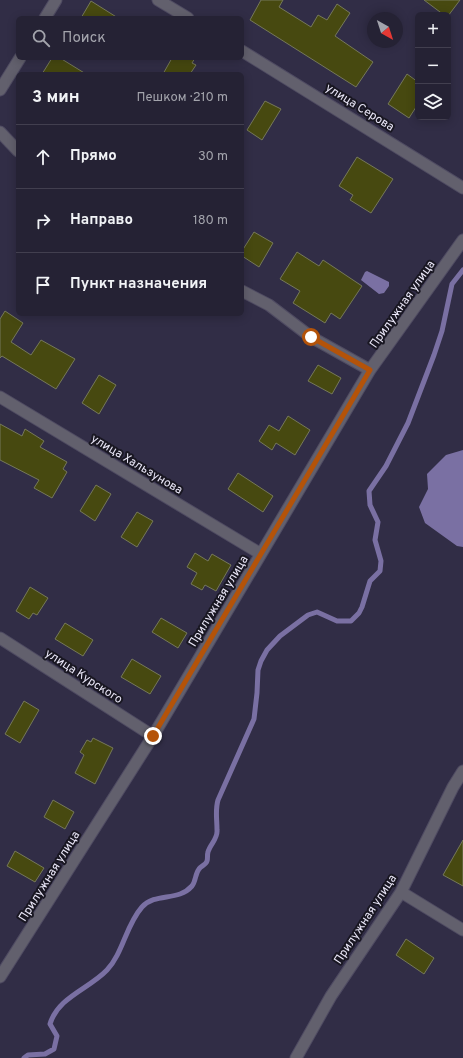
<!DOCTYPE html>
<html lang="ru">
<head>
<meta charset="utf-8">
<style>
  body { margin:0; font-family:Overpass,sans-serif; background:#2d2a3c; color:#f1f3f6 }
  .controls { position:absolute; right:12px; top:12px; display:grid; overflow:hidden; border-radius:6px; box-shadow:0 2px 10px #0003 }
  .controls button { width:36px; height:36px; display:grid; place-items:center; padding:0; border:0; border-bottom:1px solid #423f4f; background:#252234; color:#f1f3f6; font:20px sans-serif }
  .compass { position:absolute; left:367px; top:12px; width:36px; height:36px; border-radius:50%; background:#252234; box-shadow:0 2px 10px #0003; rotate:141deg }
  .stop { position:absolute; width:12px; height:12px; margin:-9px; border:3px solid #b45309; border-radius:50%; background:#fff }
  .stop.end { background:#b45309; border-color:#fff; box-shadow:0 1px 4px #0008 }
  .list { margin:0; padding:0; list-style:none }
  h2 { display:flex; justify-content:space-between; align-items:center; height:52px; margin:0; padding:0 16px; font-size:17px }
  h2 small { font-size:13px; font-weight:400; color:#a3a4ac }
  .list li { display:grid; grid-template-columns:26px 1fr auto; gap:12px; align-items:center; box-sizing:border-box; height:64px; padding:0 16px; border-top:1px solid #423f4f }
  .list b { display:block; font-size:15px; white-space:nowrap }
  .list em { font-size:13px; font-style:normal; color:#a3a4ac }
  .icon { flex:none; width:22px; height:22px; fill:none; stroke:currentColor; stroke-width:2; stroke-linecap:round; stroke-linejoin:round }
  .map { position:relative; flex:none; width:463px; height:1058px; overflow:hidden }
  .search { position:absolute; background:#252234; box-shadow:0 2px 10px #0003; left:16px; top:16px; width:228px; height:44px; display:flex; align-items:center; gap:10px; box-sizing:border-box; padding:0 14px; border-radius:6px; color:#a3a4ac; font-size:15px }
  .panel { position:absolute; background:#252234; box-shadow:0 2px 10px #0003; left:16px; top:72px; width:228px; height:244px; border-radius:6px }
  .map>svg:first-child { display:block }
  .water { fill:#7a70a3 }
  .lines { fill:none; stroke-linecap:round; stroke-linejoin:round }
  .stream { stroke:#7a70a3; stroke-width:5 }
  .building { fill:#474910; stroke:#75785a }
  .minor-casing { stroke:#4f4b62; stroke-width:13 }
  .minor { stroke:#62606d; stroke-width:11 }
  .route { stroke:#b45309; stroke-width:5 }
  .labels { text-anchor:middle; stroke-width:4; stroke-linejoin:round; paint-order:stroke }
  .street-label { font-size:12px; fill:#eae7f8; stroke:#191722 }
</style>
</head>
<body>
<div class="map">
<svg width="463" height="1058" viewBox="0 0 463 1058">
  <rect width="100%" height="100%" fill="#312d46"/>
  <!-- water -->
  <path class="water" d="M367 271 389 282V286L384 293 379 294 361 280 365 272Z
    M463 450V547L457 546 425 523 419 507 428 489 427 474 446 455Z"/>
  <g class="lines">
    <!-- stream -->
    <path class="stream" d="M24 1058 28 1055 45 1054 54 1049 57 1036 50 1024C58 997 89 989 107 970 123 953 126 925 142 907 156 892 178 902 192 886 196 881 195 874 199 869 201 866 206 865 207 861 208 858 207 855 208 852 210 844 218 839 217 830 217 819 215 810 218 800L254 719 257 693 258 670 261 661 267 650 280 636 308 615 317 612 337 621H351L359 613 362 607 370 581 380 571 381 561 375 540 378 522 370 505 369 491 386 466 408 423 434 355 442 331 452 284 463 270"/>
  </g>
  <!-- building -->
  <path class="building" d="M261 0H283L279 7 311 27 318 15 327 20 337 4 350 13 335 36 373 62 356 87 250 20Z
    M424 0H460L448 16 444 15Z
    M91 1 118 18H81Z
    M52 58H60L86 74H42Z
    M172 58H195L192 63 196 65 190 74H163Z
    M407 74 418 82V104L409 118 388 104Z
    M265 101 281 109 262 140 247 130Z
    M357 157 393 179 371 213 350 200 353 195 339 186Z
    M254 232 273 243 259 267 242 256V251Z
    M297 252 319 266 323 260 362 286 340 319 331 313 325 323 293 303 300 291 280 279Z
    M5 311 23 323 11 342 31 355 41 340 75 359 56 389 2 356 0 358V319Z
    M318 365 341 378 332 394 308 381Z
    M99 375 116 385 99 414 82 403Z
    M288 416 310 430 295 455 276 443 272 450 259 441 269 425 279 431Z
    M0 424 22 436 25 429 44 441 40 447 67 462 63 469 67 472 52 498 34 488 39 480 0 460Z
    M238 473 273 496 263 512 228 489Z
    M96 485 111 494 95 521 80 511Z
    M137 512 153 521 137 547 121 537Z
    M195 553 208 561 212 554 231 565 216 591 205 585 202 590 191 584 197 573 187 567Z
    M30 587 48 598 37 615 33 613 29 619 16 611Z
    M161 618 187 633 178 648 152 632Z
    M65 623 93 640 83 656 55 639Z
    M132 659 161 676 150 694 121 677Z
    M24 701 39 710 20 743 5 734Z
    M93 738 113 748 95 784 75 773 84 755 80 752 87 740 91 742Z
    M53 800 74 812 65 829 44 817Z
    M463 840V886L443 875Z
    M15 851 44 868 35 882 7 866Z
    M406 939 434 958 424 974 396 955Z"/>
  <g class="lines">
    <defs>
      <path id="minor" d="M158 0 188 18
        M45 18 56 0
        M242 51 463 188
        M0 90 20 58
        M0 132 18 151
        M242 291 269 305 311 337 370 370
        M0 397 261 554
        M0 638 153 736
        M401 892 463 930
        M0 977 153 736 370 370 463 240
        M296 1058 331 996 401 892 453 787 463 771"/>
    </defs>
    <!-- minor casing -->
    <use href="#minor" class="minor-casing"/>
    <!-- minor -->
    <use href="#minor" class="minor"/>
  </g>
  <g class="lines">
    <!-- route -->
    <path class="route" d="M153 736 370 370 311 337"/>
  </g>
  <g class="labels">
    <!-- street labels -->
    <g class="street-label">
      <text transform="translate(360 107) rotate(32)" y="4">улица Серова</text>
      <text transform="translate(402 304) rotate(-55)" y="4">Прилужная улица</text>
      <text transform="translate(137 464) rotate(31)" y="4">улица Хальзунова</text>
      <text transform="translate(218 601) rotate(-59)" y="4">Прилужная улица</text>
      <text transform="translate(84 676) rotate(33)" y="4">улица Курского</text>
      <text transform="translate(49 876) rotate(-58)" y="4">Прилужная улица</text>
      <text transform="translate(365 919) rotate(-57)" y="4">Прилужная улица</text>
    </g>
  </g>
</svg>
<div class="controls">
<button>+</button>
<button>−</button>
<button><svg class="icon" aria-label="layers" viewBox="0 0 24 24"><path d="M12 4l9 5-9 5-9-5zM3 14l9 5 9-5"/></svg></button>
</div>
<svg class="compass" viewBox="-18 -18 36 36"><path d="M0-13l5 13h-10z" fill="#e53935"/><path d="M0 13l5-13h-10z" fill="#a3a4ac"/></svg>
<div class="stop" style="left:311px;top:337px"></div>
<div class="stop end" style="left:153px;top:736px"></div>
<div class="search"><svg class="icon" aria-label="search" viewBox="0 0 24 24"><circle cx="10" cy="10" r="6"/><path d="M15 15l6 6"/></svg>Поиск</div>
<section class="panel">
<h2>3 мин<small>Пешком · 210 m</small></h2>
<ul class="list">
<li><svg class="icon" aria-label="ahead" viewBox="0 0 24 24"><path d="M12 20V5M6 11l6-6 6 6"/></svg><div><b>Прямо</b></div><em>30 m</em></li>
<li><svg class="icon" aria-label="right" viewBox="0 0 24 24"><path d="M7 20v-9h11M14 6l5 5-5 5"/></svg><div><b>Направо</b></div><em>180 m</em></li>
<li><svg class="icon" aria-label="arrive" viewBox="0 0 24 24"><path d="M6 21V4h12l-3 4 3 4H6"/></svg><div><b>Пункт назначения</b></div></li>
</ul>
</section>
</div>
</body>
</html>
